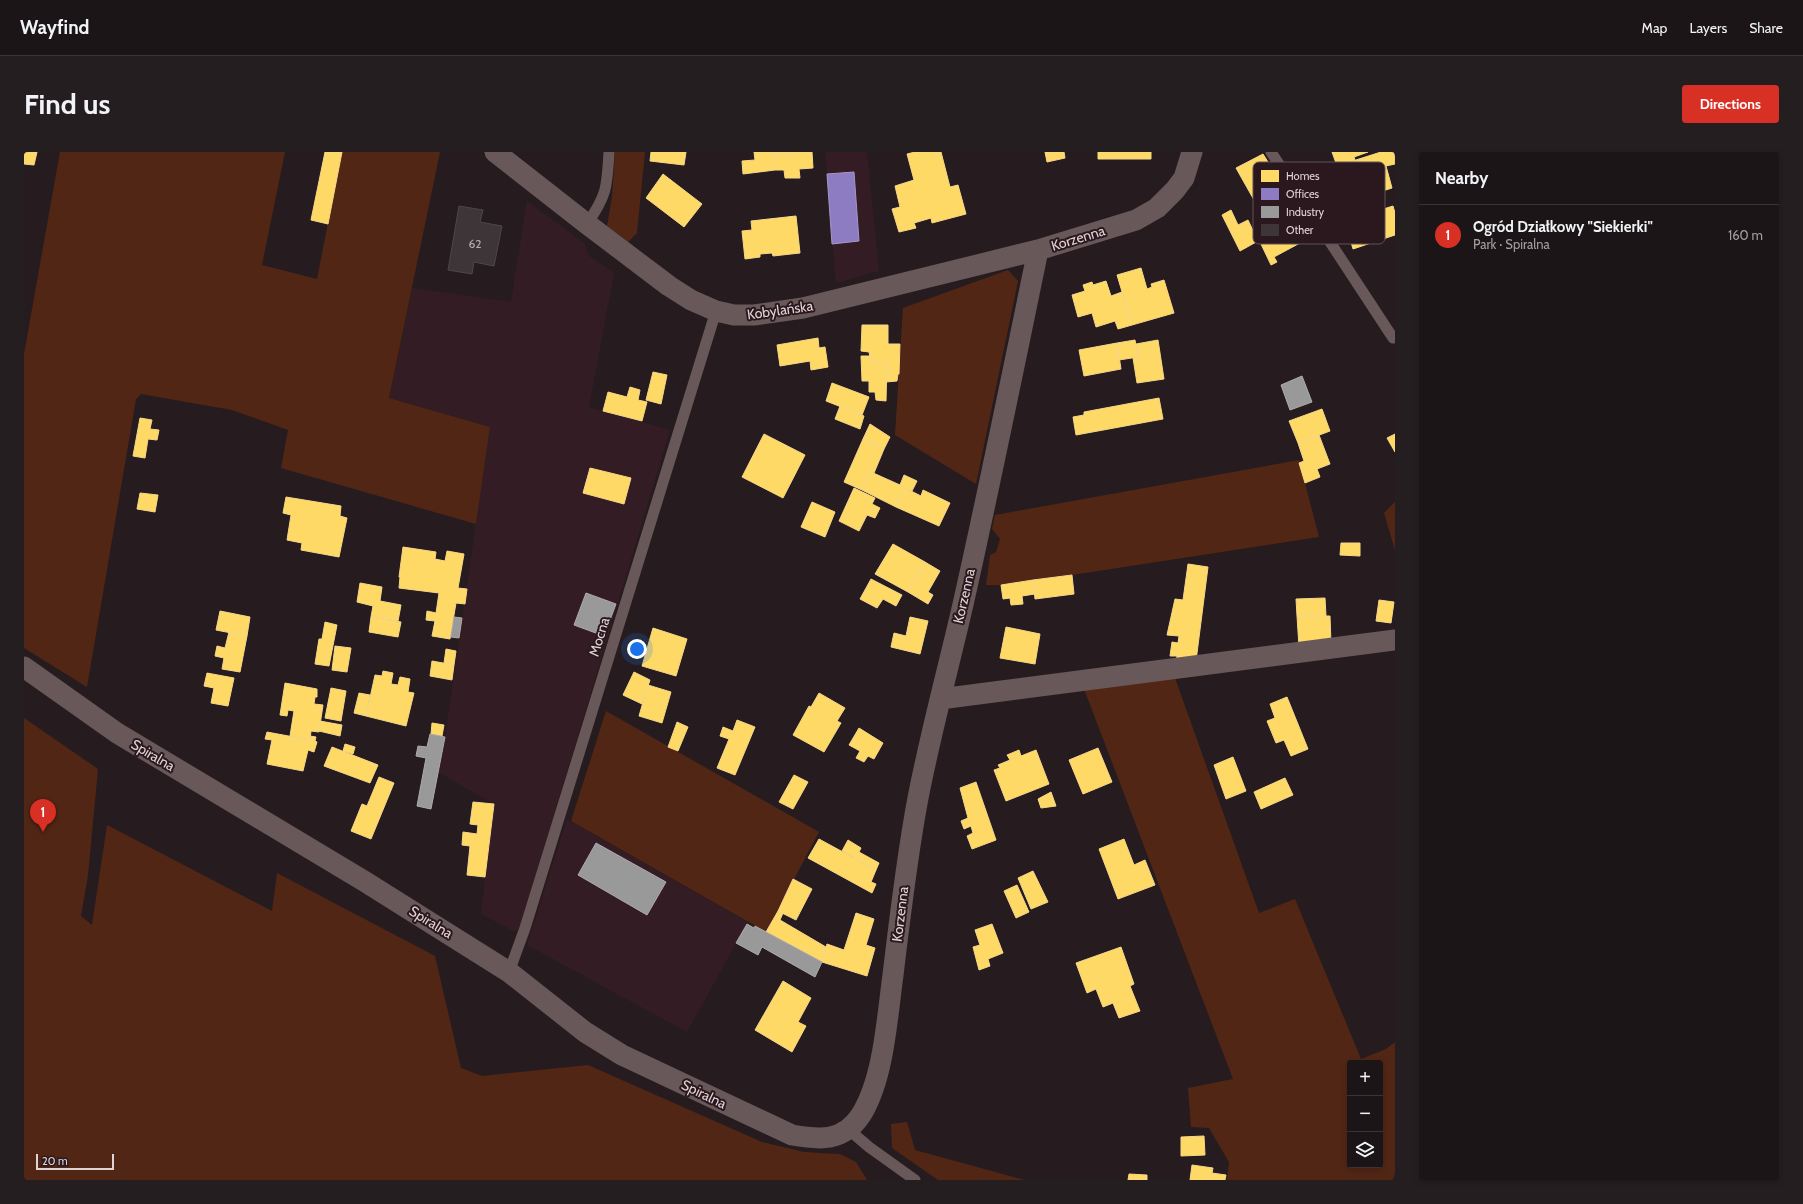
<!DOCTYPE html>
<html lang="en">
<head>
<meta charset="utf-8">
<style>
  body { margin:0; font-family:Cabin,sans-serif; background:#251e20; color:#f1f3f6 }
  .controls { position:absolute; right:12px; bottom:12px; display:grid; overflow:hidden; border-radius:4px; box-shadow:0 2px 6px #0003 }
  .controls button { width:36px; height:36px; display:grid; place-items:center; padding:0; border:0; border-bottom:1px solid #3a3436; background:#1c1517; color:#f1f3f6; font:20px sans-serif }
  .scale { position:absolute; left:12px; bottom:10px; width:78px; box-sizing:border-box; padding-left:4px; border:2px solid #e0d3d6; border-top:0; font-size:11px; line-height:14px; white-space:nowrap; color:#e0d3d6; -webkit-text-stroke:3px #2a181e; paint-order:stroke }
  .you { position:absolute; left:613px; top:497px; width:14px; height:14px; margin:-10px; border:3px solid #fff; border-radius:50%; background:#1a73e8; box-shadow:0 0 0 6px #1a73e833 }
  .badge { display:grid; place-items:center; width:26px; height:26px; border-radius:50%; background:#d93025; color:#fff; font-size:13px; font-weight:700 }
  .pin { position:absolute; translate:-50% -33px; filter:drop-shadow(0 1px 2px #0008) }
  .pin::after { content:''; position:absolute; top:21px; width:14px; height:12px; background:inherit; clip-path:polygon(0 0,100% 0,50% 100%) }
  .list { margin:0; padding:0; list-style:none }
  h2 { display:flex; justify-content:space-between; align-items:center; height:52px; margin:0; padding:0 16px; font-size:17px }
  h2 small { font-size:13px; font-weight:400; color:#a09fa1 }
  .list li { display:grid; grid-template-columns:26px 1fr auto; gap:12px; align-items:center; box-sizing:border-box; height:60px; padding:0 16px; border-top:1px solid #3a3436 }
  .list b { display:block; font-size:15px; white-space:nowrap }
  .list p { margin:0; font-size:13px; white-space:nowrap; color:#a09fa1 }
  .list em { font-size:13px; font-style:normal; color:#a09fa1 }
  .icon { flex:none; width:22px; height:22px; fill:none; stroke:currentColor; stroke-width:2; stroke-linecap:round; stroke-linejoin:round }
  .map { position:relative; flex:none; width:1371px; height:1028px; overflow:hidden; border-radius:4px }
  header { display:flex; align-items:center; gap:24px; box-sizing:border-box; height:56px; padding:0 20px; background:#1c1517; border-bottom:1px solid #3a3436 }
  header strong { font-size:19px }
  nav { display:flex; gap:22px; margin-inline-start:auto; font-size:14px }
  .intro { display:flex; align-items:center; justify-content:space-between; box-sizing:border-box; height:96px; padding:0 24px }
  h1 { margin:0; font-size:28px }
  .button { padding:10px 18px; border-radius:4px; background:#d93025; color:#fff; font-size:14px; font-weight:700 }
  main { display:flex; gap:24px; padding:0 24px }
  aside { flex:1; background:#1c1517; border-radius:4px; box-shadow:0 2px 6px #0003 }
  .map>svg:first-child { display:block }
  .built { fill:#331c23 }
  .green { fill:#522615; fill-rule:evenodd }
  .homes { fill:#ffd966; stroke:#f6d788 }
  .offices { fill:#8e7cc3; stroke:#a796c9 }
  .industry { fill:#999; stroke:#aeaaab }
  .building { fill:#3e3539; stroke:#4e464a }
  .lines { fill:none; stroke-linecap:round; stroke-linejoin:round }
  .service { stroke:#695859; stroke-width:11 }
  .minor { stroke:#695859; stroke-width:21 }
  .labels { text-anchor:middle; stroke-width:4; stroke-linejoin:round; paint-order:stroke }
  .number-label { font-size:12px; fill:#b8acaf }
  .street-label { font-size:14px; fill:#e0d3d6; stroke:#2a181e }
  .key { fill:#2a181e; stroke:#615055; stroke-width:1 }
  .key-label { font-size:11px; fill:#e0d3d6 }
</style>
</head>
<body>
<header>
<strong>Wayfind</strong>
<nav><a>Map</a><a>Layers</a><a>Share</a></nav>
</header>
<div class="intro"><h1>Find us</h1><a class="button">Directions</a></div>
<main>
<div class="map">
<svg width="1371" height="1028" viewBox="0 0 1371 1028">
  <rect width="100%" height="100%" fill="#261c1f"/>
  <!-- built -->
  <path class="built" d="M801 0H843L855 119 812 131Z
    M503 49 561 92 564 103 590 121 565 255 646 278 496 776 491 780 457 762 470 652 414 620 421 585 466 275 365 246 388 136 487 150Z
    M543 667 724 770 663 880 503 793Z"/>
  <!-- green -->
  <path class="green" d="M36 0H261L238 113 293 127 318 0H416L365 246 466 275 452 372 257 316 264 278 208 258 117 242 112 247 63 535 0 496V202Z
    M591 0H621L613 81 604 90 583 74 588 45Z
    M984 118 994 129 952 332 871 283 879 156Z
    M1275 308 1295 385 1048 423 977 433H962L966 403 972 400 976 387 968 377 971 363Z
    M1371 350V398L1360 361Z
    M1151 526 1235 761 1271 747 1337 907 1362 897 1371 890V1021L1369 1028H1203L1205 1010 1185 976 1167 975 1164 936 1209 927 1060 537ZM1326 911H1356V1013H1326Z
    M582 559 795 680 742 780 547 669Z
    M0 566 74 617 64 723 57 764 68 773 83 673 248 759 253 721 411 804 437 916 458 924 564 913 738 990 780 1000 816 1002 832 1010 843 1028H0Z
    M883 970 891 998 1000 1028H914L868 996 867 972Z"/>
  <!-- homes -->
  <path class="homes" d="M0 0H13L10 13 0 12Z
    M301 0H318L304 72 287 68Z
    M627 0H662L660 13 626 9Z
    M730 0H768V2L750 3 751 18 719 22 718 9 731 8Z
    M768 0H788L789 16 775 17 776 26H761L760 18H751L750 3 768 2Z
    M891 0H917L926 35 934 33 942 62 908 71 907 66 890 71 892 76 875 80 868 57 876 55 871 34 890 28 883 2Z
    M1021 0H1040L1041 6 1023 10Z
    M1074 0H1127V7H1074Z
    M1308 0H1344L1330 5 1331 8 1313 14Z
    M1357 0H1370L1371 12 1362 14 1368 36 1324 50 1320 40 1311 43 1307 30 1316 27 1313 14Z
    M1239 2 1249 18 1250 17 1277 67 1258 78 1243 51 1237 54 1233 46 1230 48 1212 16Z
    M639 22 678 52 660 75 622 46Z
    M1369 54 1371 61V83L1329 97 1321 69Z
    M1207 58 1214 73 1224 68 1234 89 1216 99 1198 63Z
    M772 64 776 101 749 104 748 101 736 102V105L721 107 718 79 728 78 727 69Z
    M1277 67 1282 76 1271 82 1276 91 1250 105 1253 110 1247 113 1237 92 1256 80 1257 83 1263 79 1261 76Z
    M1117 116 1123 137 1128 135 1127 132 1140 128 1150 161 1108 173 1093 123Z
    M1082 129 1087 144 1098 140 1108 173 1094 177 1091 169 1072 175 1068 161 1054 165 1048 143 1061 139 1059 133 1068 130 1069 133Z
    M838 173H864V192H876L875 222H874L873 229 862 230 863 210H847L845 200 837 199Z
    M794 186 795 196 801 195 804 215 787 218 786 209 756 214 753 193Z
    M1111 188 1114 205 1095 208 1093 191Z
    M1134 188 1140 227 1113 231 1109 206 1114 205 1112 192Z
    M1093 191 1097 217 1060 224 1055 198Z
    M837 204H847V210H863L862 249 852 248 851 240H845V229H838Z
    M629 220 643 223 637 252 622 248Z
    M808 231 845 245 838 263 802 249Z
    M606 235 616 238 614 248 623 250 618 269 579 259 584 240 603 245Z
    M1135 246 1139 267 1052 283 1049 265 1060 263V260Z
    M816 254 840 264 836 277 811 267Z
    M1298 257 1306 279 1274 291 1265 269Z
    M116 266 128 268 126 277 135 278 133 288 124 287 121 306 109 304Z
    M846 272 866 285 860 297 839 287Z
    M740 282 781 303 759 346 718 325Z
    M1371 282V300L1363 286Z
    M1295 283 1306 312 1293 317 1296 325 1281 331 1275 311 1280 309 1274 291Z
    M839 287 860 297 850 321 847 320 838 338 820 330Z
    M566 316 607 326 600 352 559 341Z
    M847 320 876 333 880 323 893 329 888 339 881 336 872 355 838 338Z
    M830 336 851 346 848 352 856 356 851 366 843 363 835 379 815 369Z
    M881 336 897 344 899 338 926 351 915 374 872 355Z
    M116 341 134 343 131 360 113 357Z
    M262 345 317 354 316 364 323 366 315 405 277 398 278 391 263 388 267 363 259 361Z
    M788 350 811 360 801 385 777 375Z
    M1317 391H1336V404L1316 403Z
    M869 392 901 410 884 440 851 422Z
    M379 395 412 400 411 407 421 409 423 399 440 402 434 436 443 437 441 452 432 451 426 487 408 484 411 469 402 468 403 459 412 461 415 441 375 436 376 425H375Z
    M901 410 916 419 904 440 909 443 904 452 884 440Z
    M1164 412 1184 415 1172 509 1152 511 1153 504H1146L1148 490 1154 491 1155 484 1143 483 1151 447 1159 448Z
    M1048 423 1050 442 1011 447 1009 428Z
    M847 427 878 443 872 454 859 447 853 456 836 447Z
    M1009 428 1011 442 998 444 999 452 987 453 986 446 979 447 977 433Z
    M336 431 358 435 356 449 377 453 374 469 347 465 349 454 333 450Z
    M1301 446 1302 464H1273L1272 447Z
    M1355 448 1370 450 1367 471 1352 469Z
    M196 459 226 465 223 484 192 478Z
    M1273 464H1306L1307 491 1275 495Z
    M347 465 377 470 374 485 345 480Z
    M886 465 904 469 896 502 867 495 870 481 882 484Z
    M301 470 313 473 305 514 291 512 295 487H298Z
    M982 475 1016 482 1011 512 976 506Z
    M629 476 663 487 652 524 618 514Z
    M205 480 223 484 216 520 198 517 200 506 191 504 193 494 201 496Z
    M311 494 327 496 323 520 308 518Z
    M422 497 432 499 430 513 420 511Z
    M408 509 430 513 428 528 406 524Z
    M359 519 369 521 367 532 374 533 376 525 386 527 384 540 390 541 382 574 342 564 351 523 358 524Z
    M610 520 626 528 618 552 599 543Z
    M183 521 210 526 204 554 187 551 190 536 180 534Z
    M261 531 293 537V545H291L290 552 299 553 295 580 287 579 286 588 266 584 270 559 264 558 263 564 256 563Z
    M624 533 647 540 638 571 615 564Z
    M307 536 322 539 317 569 301 566Z
    M335 541 346 543 342 564 330 561Z
    M795 541 821 556 813 569 817 571 800 600 769 583 785 554 787 555Z
    M1263 545 1284 597 1267 604 1260 588 1252 591 1243 569 1251 566 1246 552Z
    M713 568 731 575 711 623 693 616 705 587 696 584 699 575 709 579Z
    M296 569 318 573 316 584 295 579Z
    M653 570 664 575 654 599 644 595Z
    M408 571 420 573 418 584 407 582Z
    M835 576 859 591 850 607 844 604 840 610 832 606 836 599 825 593Z
    M243 580 286 588V584L292 585 291 589 293 590 290 600 284 598 279 619 243 612 248 588 241 587Z
    M321 592 331 595 329 602 319 599Z
    M308 595 354 613 346 631 300 614Z
    M1074 596 1088 630 1059 642 1045 608Z
    M995 598 997 604 1012 598 1025 632 982 649 970 618 976 616 974 613 986 608 983 603Z
    M1209 605 1222 639 1202 647 1190 613Z
    M770 623 784 630 769 657 755 650Z
    M355 625 370 631 347 687 327 679 338 652 343 654Z
    M1261 626 1269 643 1237 657 1230 640Z
    M952 630 972 688 948 697 943 684 949 681 947 674 940 677 937 669 944 666 936 636Z
    M1027 640 1032 654 1017 656 1014 647Z
    M449 650 470 652 461 725 443 723 446 694 438 693 439 680 453 682 454 673 446 672Z
    M795 687 852 718 847 730 852 732 848 741 784 706Z
    M1100 687 1110 713 1121 708 1131 733 1094 747 1075 697Z
    M824 688 837 696 835 700 855 711 852 718 818 699Z
    M1009 719 1024 750 1007 757 994 726Z
    M769 727 788 737 772 768 754 759Z
    M993 733 1005 760 992 766 980 739Z
    M754 759 759 761 756 768 802 795 798 810 742 780Z
    M832 761 850 767 842 793 851 796 843 824 798 810 803 792 820 798Z
    M968 772 979 801 964 807 966 814 955 818 949 795 956 793 951 778Z
    M1097 795 1110 832 1106 834 1116 859 1095 866 1089 851 1079 855 1072 837 1063 841 1052 811Z
    M759 829 787 846 774 870 782 874 768 900 731 878Z
    M1180 984 1181 1003 1157 1004V985Z
    M1168 1013 1189 1016 1188 1021 1202 1023 1201 1028H1166Z
    M1105 1022 1123 1023V1028H1104Z"/>
  <!-- offices -->
  <path class="offices" d="M830 20 835 89 808 92 803 22Z"/>
  <!-- industry -->
  <path class="industry" d="M1278 224 1288 250 1266 258 1257 233Z
    M562 441 592 452 580 484 550 473Z
    M430 465 438 466 435 486 427 485Z
    M406 582 421 585 407 657 393 654 402 606 392 604 394 594 403 595Z
    M572 691 642 730 623 763 554 723Z
    M723 772 730 776 731 774 798 810 791 825 738 795 734 803 712 791Z"/>
  <!-- building -->
  <path class="building" d="M435 54 459 58 456 70 478 74 470 114 450 110 448 122 424 118Z"/>
  <g class="lines">
    <!-- service -->
    <path class="service" d="M1247 0 1369 186
      M563 72C583 43 583 35 585 0
      M485 820 501 776 692 159
      M824 977 845 995 891 1028"/>
    <!-- minor -->
    <path class="minor" d="M471 0 563 72 645 134 667 148 692 159 710 163H730L779 156 1014 98 1112 68 1133 56 1151 38 1160 26 1168 0
      M0 515 93 581 340 729 485 820 561 880 598 903 768 983C796 988 819 990 837 963 860 926 863 866 869 823 876 764 883 704 894 646 907 579 925 514 940 448 966 332 990 215 1014 98
      M916 547 1371 488"/>
  </g>
  <g class="labels">
    <!-- number labels -->
    <g class="number-label">
      <text x="451" y="96">62</text>
    </g>
    <!-- street labels -->
    <g class="street-label">
      <text transform="translate(1054 86) rotate(-17)" y="5">Korzenna</text>
      <text transform="translate(756 158) rotate(-8)" y="5">Kobylańska</text>
      <text transform="translate(940 444) rotate(-77)" y="5">Korzenna</text>
      <text transform="translate(575 485) rotate(-73)" y="5">Mocna</text>
      <text transform="translate(129 603) rotate(31)" y="5">Spiralna</text>
      <text transform="translate(876 762) rotate(-83)" y="5">Korzenna</text>
      <text transform="translate(407 770) rotate(32)" y="5">Spiralna</text>
      <text transform="translate(680 942) rotate(26)" y="5">Spiralna</text>
    </g>
  </g>
  <!-- legend -->
  <rect x="1229" y="10" width="132" height="82" rx="6" class="key"/>
  <rect x="1237" y="18" width="18" height="12" fill="#ffd966"/>
  <rect x="1237" y="36" width="18" height="12" fill="#8e7cc3"/>
  <rect x="1237" y="54" width="18" height="12" fill="#999"/>
  <rect x="1237" y="72" width="18" height="12" fill="#3e3539"/>
  <g class="key-label">
    <text x="1262" y="28">Homes</text>
    <text x="1262" y="46">Offices</text>
    <text x="1262" y="64">Industry</text>
    <text x="1262" y="82">Other</text>
  </g>
</svg>
<div class="controls">
<button>+</button>
<button>−</button>
<button><svg class="icon" aria-label="layers" viewBox="0 0 24 24"><path d="M12 4l9 5-9 5-9-5zM3 14l9 5 9-5"/></svg></button>
</div>
<div class="scale">20 m</div>
<div class="you"></div>
<div class="pin badge" style="left:19px;top:680px">1</div>
</div>
<aside>
<h2>Nearby<small></small></h2>
<ul class="list">
<li><span class="badge">1</span><div><b>Ogród Działkowy &quot;Siekierki&quot;</b><p>Park · Spiralna</p></div><em>160 m</em></li>
</ul>
</aside>
</main>
</body>
</html>
